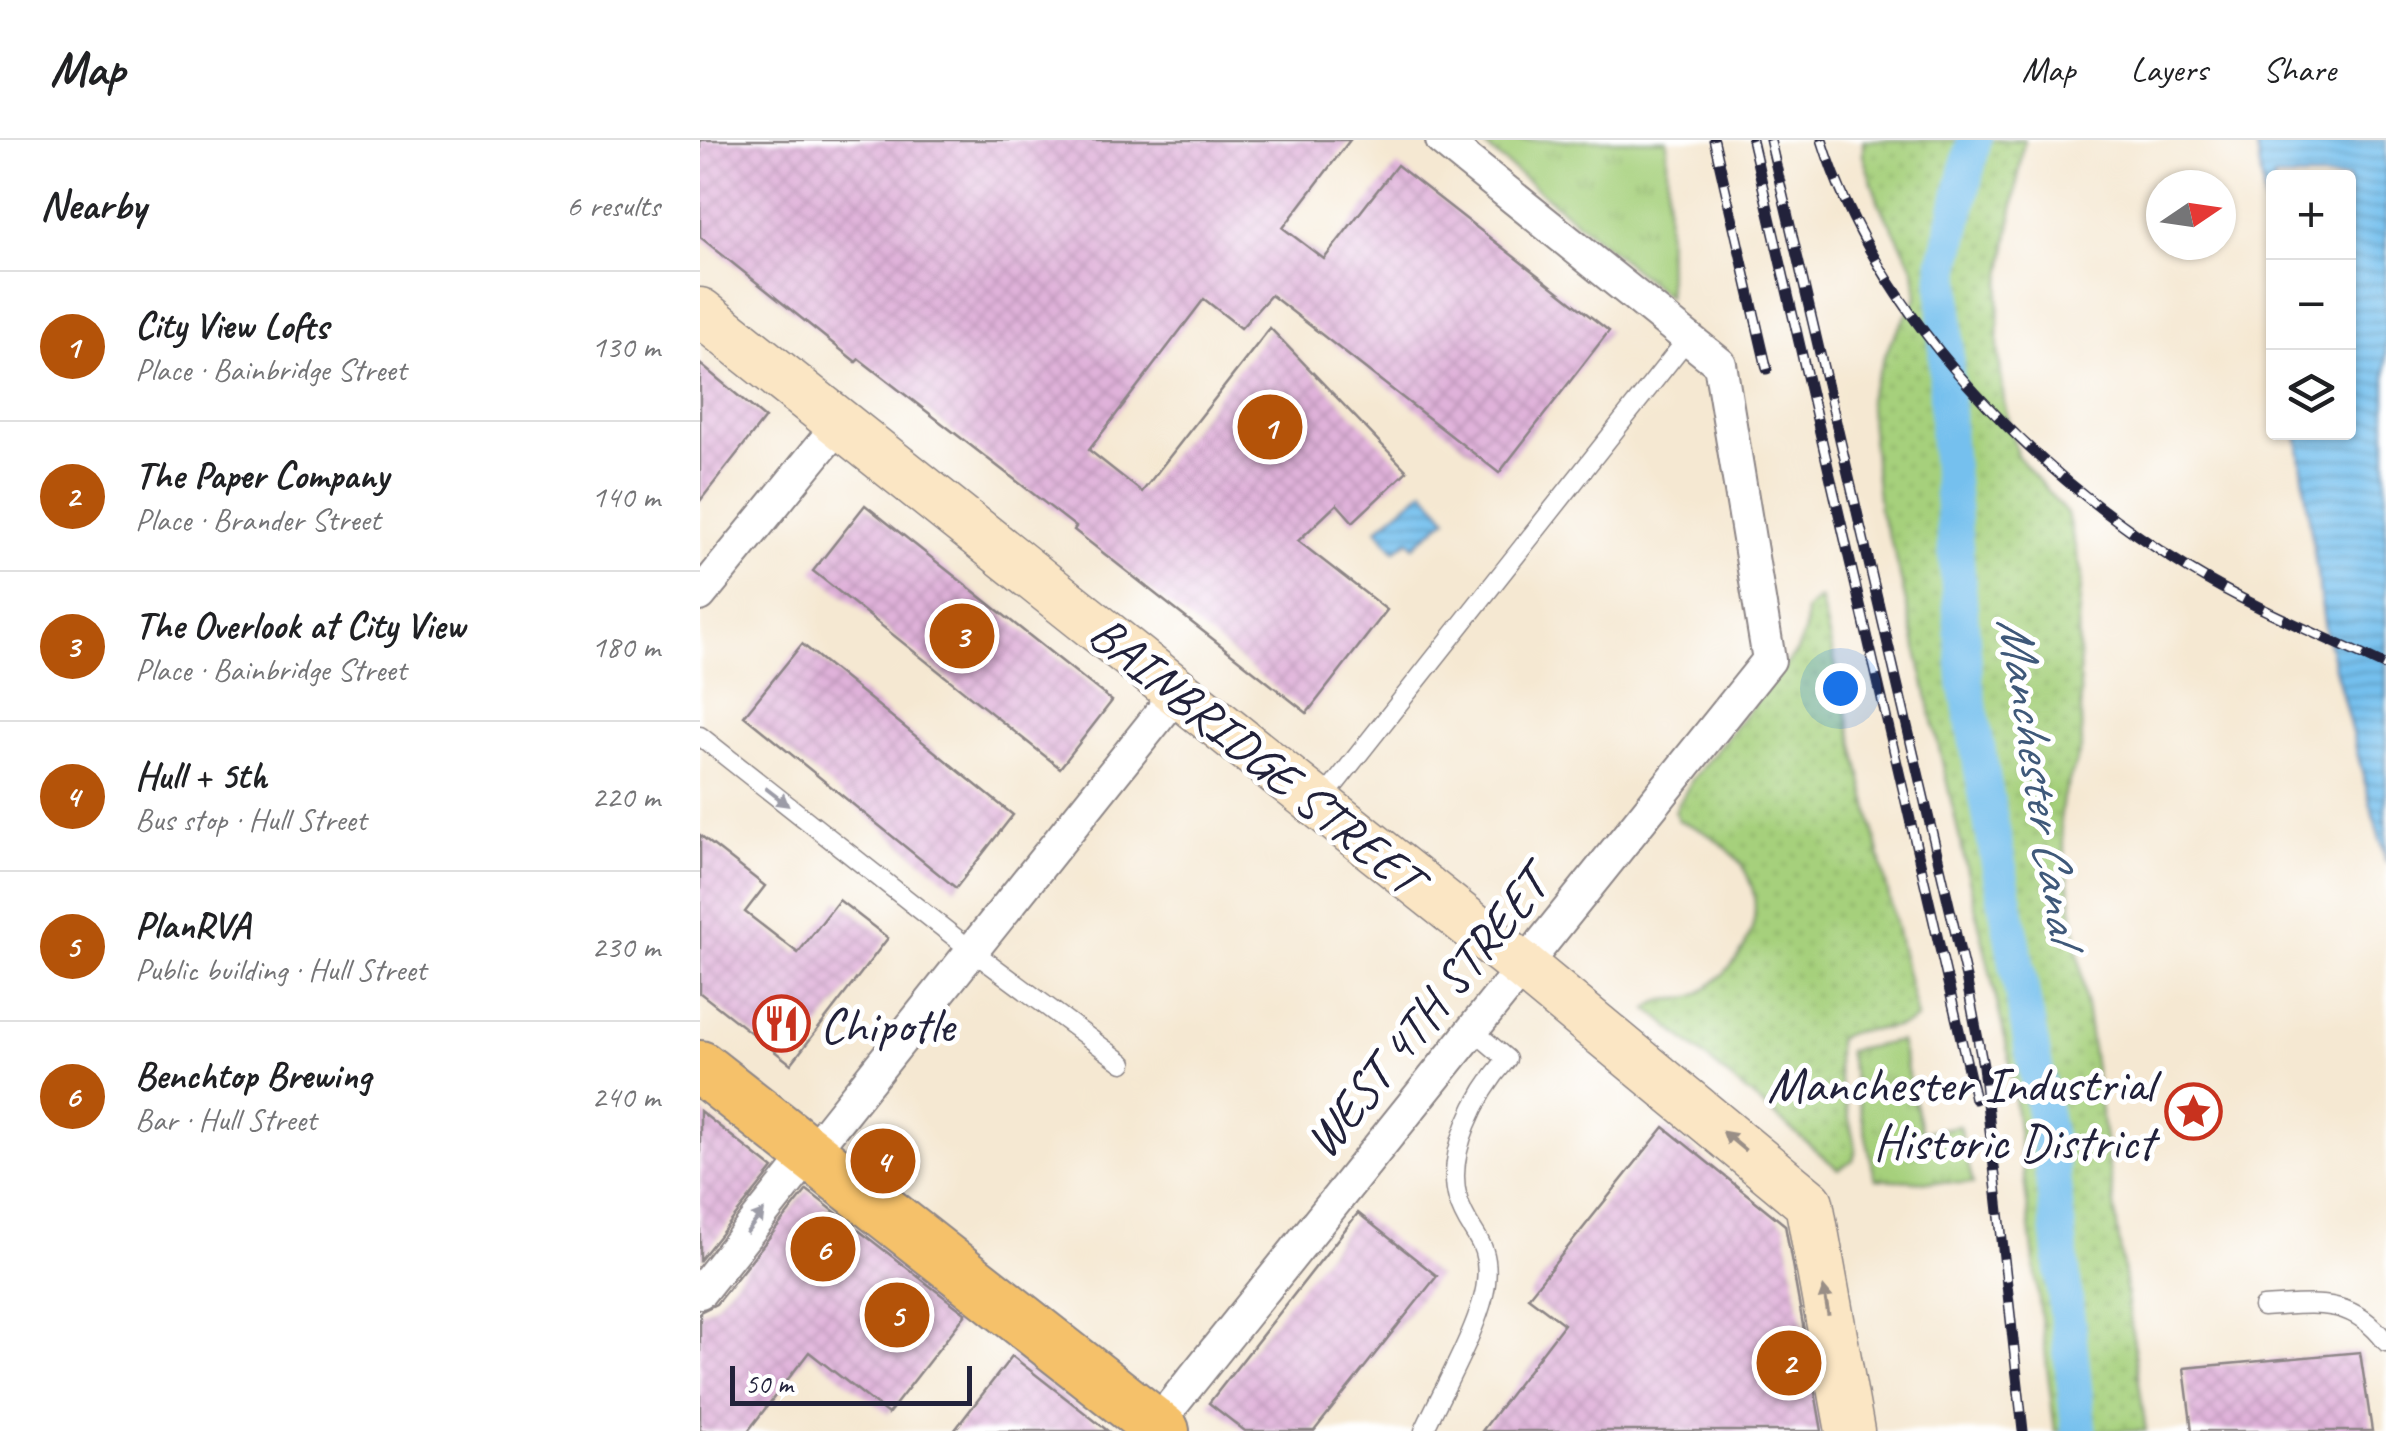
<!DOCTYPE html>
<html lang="en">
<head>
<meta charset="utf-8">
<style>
  body { margin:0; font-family:Caveat,sans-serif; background:#f6f6f6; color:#202124 }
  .controls { position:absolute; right:30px; top:30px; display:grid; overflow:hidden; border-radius:10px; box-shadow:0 2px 8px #0004 }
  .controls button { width:90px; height:90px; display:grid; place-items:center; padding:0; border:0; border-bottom:2px solid #e0e0e0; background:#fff; color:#202124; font:50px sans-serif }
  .compass { position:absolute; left:1446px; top:30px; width:90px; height:90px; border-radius:50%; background:#fff; box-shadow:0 2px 8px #0004; rotate:77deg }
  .scale { position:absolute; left:30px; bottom:25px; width:242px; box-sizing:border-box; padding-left:10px; border:5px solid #22223b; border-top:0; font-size:28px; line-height:35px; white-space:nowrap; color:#22223b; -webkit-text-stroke:8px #fff; paint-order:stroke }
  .you { position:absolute; left:1140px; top:548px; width:35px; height:35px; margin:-25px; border:8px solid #fff; border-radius:50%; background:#1a73e8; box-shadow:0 0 0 15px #1a73e833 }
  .badge { display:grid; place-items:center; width:65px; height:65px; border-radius:50%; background:#b45309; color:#fff; font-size:32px; font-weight:700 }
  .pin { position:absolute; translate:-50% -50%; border:5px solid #fff; box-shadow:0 2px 10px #0006 }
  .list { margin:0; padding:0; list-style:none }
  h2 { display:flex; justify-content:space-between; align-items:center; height:130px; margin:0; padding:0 40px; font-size:42px }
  h2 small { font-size:32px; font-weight:400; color:#757577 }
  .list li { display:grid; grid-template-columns:65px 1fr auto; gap:30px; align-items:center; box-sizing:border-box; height:150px; padding:0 40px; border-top:2px solid #e0e0e0 }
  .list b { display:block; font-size:38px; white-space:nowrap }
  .list p { margin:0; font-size:32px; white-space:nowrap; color:#757577 }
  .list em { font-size:32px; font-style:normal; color:#757577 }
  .icon { flex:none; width:55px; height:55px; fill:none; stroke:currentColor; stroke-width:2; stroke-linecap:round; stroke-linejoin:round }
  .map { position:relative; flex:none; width:1686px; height:1291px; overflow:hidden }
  header { display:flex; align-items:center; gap:60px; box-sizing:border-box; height:140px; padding:0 50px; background:#fff; border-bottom:2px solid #e0e0e0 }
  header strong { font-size:48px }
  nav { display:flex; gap:55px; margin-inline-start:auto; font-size:35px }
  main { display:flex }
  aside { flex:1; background:#fff }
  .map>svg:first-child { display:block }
  .grass { fill:url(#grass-dots); stroke:#64795c; stroke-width:2.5 }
  .park { fill:url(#park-tufts); stroke:#64795c; stroke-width:2.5 }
  .water { fill:url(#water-rules); stroke:#4b7194; stroke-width:2.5 }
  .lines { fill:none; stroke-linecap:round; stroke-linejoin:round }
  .canal { stroke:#74c0ee; stroke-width:35 }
  .building { fill:url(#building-cross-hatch) }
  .lane-casing { stroke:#8c8586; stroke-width:21 }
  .street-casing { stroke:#8c8586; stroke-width:36 }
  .secondary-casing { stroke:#8c8586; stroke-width:51 }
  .primary-casing { stroke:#8c8586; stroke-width:56 }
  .lane { stroke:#fff; stroke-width:18 }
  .street { stroke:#fff; stroke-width:32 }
  .secondary { stroke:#fbe6c4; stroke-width:48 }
  .primary { stroke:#f5c16b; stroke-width:52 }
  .rail-casing { stroke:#22223b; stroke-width:11 }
  .rail { stroke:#fff; stroke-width:8; stroke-dasharray:22; stroke-linecap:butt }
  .oneway { fill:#9c9ca7 }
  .oneway2 { fill:#998e86 }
  .labels { text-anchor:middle; stroke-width:10; stroke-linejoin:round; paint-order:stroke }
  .street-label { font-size:50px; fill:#22223b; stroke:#fff }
  .poi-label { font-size:50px; fill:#22223b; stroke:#fff; text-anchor:start }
  .water-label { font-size:52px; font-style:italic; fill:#3f597a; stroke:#fff }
</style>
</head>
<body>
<header>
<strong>Map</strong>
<nav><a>Map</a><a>Layers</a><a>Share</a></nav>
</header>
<main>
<aside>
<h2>Nearby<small>6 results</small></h2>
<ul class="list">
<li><span class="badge">1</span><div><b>City View Lofts</b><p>Place · Bainbridge Street</p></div><em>130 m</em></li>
<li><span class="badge">2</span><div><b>The Paper Company</b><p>Place · Brander Street</p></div><em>140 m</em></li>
<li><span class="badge">3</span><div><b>The Overlook at City View</b><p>Place · Bainbridge Street</p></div><em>180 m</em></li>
<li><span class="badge">4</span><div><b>Hull + 5th</b><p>Bus stop · Hull Street</p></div><em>220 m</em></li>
<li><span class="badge">5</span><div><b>PlanRVA</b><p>Public building · Hull Street</p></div><em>230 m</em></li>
<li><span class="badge">6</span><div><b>Benchtop Brewing</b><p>Bar · Hull Street</p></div><em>240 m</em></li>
</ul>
</aside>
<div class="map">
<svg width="1686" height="1291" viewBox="0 0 1686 1291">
  <defs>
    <pattern id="grass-dots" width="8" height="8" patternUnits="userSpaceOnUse" patternTransform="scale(2.5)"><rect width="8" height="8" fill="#a6d07c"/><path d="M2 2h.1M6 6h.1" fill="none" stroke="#8fb26c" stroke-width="1.8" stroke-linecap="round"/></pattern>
    <pattern id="park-tufts" width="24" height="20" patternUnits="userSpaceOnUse" patternTransform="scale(2.5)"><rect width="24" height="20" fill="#a6d07c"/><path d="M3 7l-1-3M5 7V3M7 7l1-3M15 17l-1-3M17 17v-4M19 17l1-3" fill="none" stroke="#8fb26c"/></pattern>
    <pattern id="water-rules" width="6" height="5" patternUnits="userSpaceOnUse" patternTransform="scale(2.5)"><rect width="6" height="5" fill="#74c0ee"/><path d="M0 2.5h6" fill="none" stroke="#5f9cc2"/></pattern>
    <pattern id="building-cross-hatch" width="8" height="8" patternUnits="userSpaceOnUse" patternTransform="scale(2.5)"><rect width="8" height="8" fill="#e0b2da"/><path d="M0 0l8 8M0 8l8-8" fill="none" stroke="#c099bc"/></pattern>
  </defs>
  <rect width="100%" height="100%" fill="#fff"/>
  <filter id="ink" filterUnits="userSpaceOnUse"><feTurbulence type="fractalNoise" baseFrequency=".01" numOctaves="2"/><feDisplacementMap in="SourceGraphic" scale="20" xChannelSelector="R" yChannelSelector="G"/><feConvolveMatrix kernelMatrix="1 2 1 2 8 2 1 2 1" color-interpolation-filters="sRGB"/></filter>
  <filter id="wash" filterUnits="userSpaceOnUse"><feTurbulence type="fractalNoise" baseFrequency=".0048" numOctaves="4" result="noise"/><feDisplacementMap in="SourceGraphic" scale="40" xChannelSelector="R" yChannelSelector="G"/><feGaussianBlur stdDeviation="2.25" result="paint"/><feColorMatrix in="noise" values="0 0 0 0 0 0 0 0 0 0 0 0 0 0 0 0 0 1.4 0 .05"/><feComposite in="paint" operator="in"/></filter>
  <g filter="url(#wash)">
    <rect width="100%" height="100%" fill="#f5e8d2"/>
    <!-- grass -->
    <path class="grass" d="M1163 0H1324L1299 155 1298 208 1304 262 1317 315 1367 374 1382 435 1378 482 1382 606 1363 657 1360 681 1446 1291H1355L1309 916 1195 414 1179 370 1168 258 1191 201 1217 157 1214 128 1179 63 1163 16Z
      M1120 458 1217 878C1196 896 1162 882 1137 899V928L1156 1009 1153 1020 1138 1029 948 869C963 853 982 864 998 854 1082 799 1071 714 978 680L975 671 992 640 1097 511 1105 490 1106 470Z"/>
    <!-- park -->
    <path class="park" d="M791 0H967L968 157 786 7Z
      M1200 901 1222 992 1259 986 1273 1044 1175 1039 1148 911Z"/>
    <!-- water -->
    <path class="water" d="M1556 0H1686V723L1625 490 1597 293 1648 292V38H1574L1573 122Z
      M724 350 747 378 714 406 709 400 695 411 677 389Z"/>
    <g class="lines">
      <!-- canal -->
      <path class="canal" d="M1274 0 1245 124 1247 296 1266 544 1349 1002 1379 1291"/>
    </g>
    <g id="blocks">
      <!-- building -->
      <path class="building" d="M0 0H650L583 88 624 119 697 25 909 191 799 333 571 155 541 188 504 159 389 310 442 352 570 188 707 331 653 382 637 364 598 401 687 470 607 573 374 390 376 387 159 219 156 222 0 97Z
        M0 224 65 278 0 361Z
        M165 365 412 561 360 628 113 431Z
        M102 504 313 675 256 748 44 576Z
        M0 695 65 746 45 772 98 813 139 760 188 798 91 924 0 853Z
        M0 971 73 1029 0 1120Z
        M964 987 1085 1085 1122 1291H782L864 1184 828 1157Z
        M107 1050 266 1174 188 1274 109 1212 48 1291H0V1172L16 1164Z
        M658 1073 737 1136 614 1291H545L509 1263Z
        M1660 1212 1672 1291H1492L1484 1228Z
        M312 1216 408 1291H254Z"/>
    </g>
  </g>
  <g filter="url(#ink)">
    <use href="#blocks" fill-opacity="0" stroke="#8c8586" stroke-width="2.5"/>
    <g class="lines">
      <defs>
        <path id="lane" d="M0 596 271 810 423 923
          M620 663 988 198
          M1563 1167C1616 1164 1651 1156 1686 1202
          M724 1291C741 1253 782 1182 786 1143 791 1098 768 1095 758 1059 745 1013 777 953 807 919L774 891"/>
        <path id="street" d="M0 455 141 282
          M0 1152 479 551
          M451 1291 1069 520 1020 224 742 0"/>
        <path id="secondary" d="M0 172 825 828 1109 1063 1150 1291"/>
        <path id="primary" d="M0 927 463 1291"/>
      </defs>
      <!-- lane casing -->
      <use href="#lane" class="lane-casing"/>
      <!-- street casing -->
      <use href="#street" class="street-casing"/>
      <!-- secondary casing -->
      <use href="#secondary" class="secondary-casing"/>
      <!-- primary casing -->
      <use href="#primary" class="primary-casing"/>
      <!-- lane -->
      <use href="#lane" class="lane"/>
      <!-- street -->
      <use href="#street" class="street"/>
      <!-- secondary -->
      <use href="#secondary" class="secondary"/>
      <!-- primary -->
      <use href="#primary" class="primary"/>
      <defs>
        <path id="rail" d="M1014 0 1067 229
          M1052 0 1275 959
          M1070 0 1267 842 1283 926 1323 1291
          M1122 0C1177 176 1334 334 1489 429 1551 467 1620 495 1686 526"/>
      </defs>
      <!-- rail casing -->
      <use href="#rail" class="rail-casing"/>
      <!-- rail -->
      <use href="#rail" class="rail"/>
    </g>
    <!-- one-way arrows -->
    <defs><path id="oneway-solid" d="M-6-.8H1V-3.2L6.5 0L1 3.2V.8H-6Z" transform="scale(2.5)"/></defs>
    <g class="oneway">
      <use href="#oneway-solid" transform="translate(77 657) rotate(38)"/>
      <use href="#oneway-solid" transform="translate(55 1082) rotate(-52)"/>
    </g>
    <g class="oneway2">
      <use href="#oneway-solid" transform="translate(1034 1001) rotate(-140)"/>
      <use href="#oneway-solid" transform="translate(1126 1161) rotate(-100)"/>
    </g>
  </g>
  <!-- icons -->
  <defs>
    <symbol id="restaurant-ring" viewBox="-11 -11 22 22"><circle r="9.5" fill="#fff" stroke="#c8321e" stroke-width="1.5"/><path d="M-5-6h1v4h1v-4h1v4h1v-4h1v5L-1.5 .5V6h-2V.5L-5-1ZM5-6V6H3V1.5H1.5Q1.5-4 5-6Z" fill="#c8321e"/></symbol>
    <symbol id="sight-ring" viewBox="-11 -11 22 22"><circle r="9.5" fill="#fff" stroke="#c8321e" stroke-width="1.5"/><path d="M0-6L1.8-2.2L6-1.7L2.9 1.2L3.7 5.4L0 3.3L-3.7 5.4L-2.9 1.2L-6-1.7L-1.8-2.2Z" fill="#c8321e"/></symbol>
  </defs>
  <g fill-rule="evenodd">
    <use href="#restaurant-ring" x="50" y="852" width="63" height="63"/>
    <use href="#sight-ring" x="1462" y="940" width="63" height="63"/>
  </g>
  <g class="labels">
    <!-- street labels -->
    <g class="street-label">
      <text transform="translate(557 614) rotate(39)" y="18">BAINBRIDGE STREET</text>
      <text transform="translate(725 872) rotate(-51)" y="18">WEST 4TH STREET</text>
    </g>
    <!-- poi labels -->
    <g class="poi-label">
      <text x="120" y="902">Chipotle</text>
      <text x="1454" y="961" text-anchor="end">Manchester Industrial<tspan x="1454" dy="58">Historic District</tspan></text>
    </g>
    <!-- water labels -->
    <g class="water-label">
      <text transform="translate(1341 638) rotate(81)" y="18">Manchester Canal</text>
    </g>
  </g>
</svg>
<div class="controls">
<button>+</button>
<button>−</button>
<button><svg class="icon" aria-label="layers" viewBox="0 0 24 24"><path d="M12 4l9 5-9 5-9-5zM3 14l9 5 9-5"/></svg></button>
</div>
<svg class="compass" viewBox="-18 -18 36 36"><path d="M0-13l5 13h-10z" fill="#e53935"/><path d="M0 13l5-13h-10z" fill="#757577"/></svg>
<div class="scale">50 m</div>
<div class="you"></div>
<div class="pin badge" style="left:570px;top:287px">1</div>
<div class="pin badge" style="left:1089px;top:1223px">2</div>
<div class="pin badge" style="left:262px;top:496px">3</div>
<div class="pin badge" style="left:183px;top:1021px">4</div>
<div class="pin badge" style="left:197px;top:1175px">5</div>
<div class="pin badge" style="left:123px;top:1109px">6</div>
</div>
</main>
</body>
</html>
